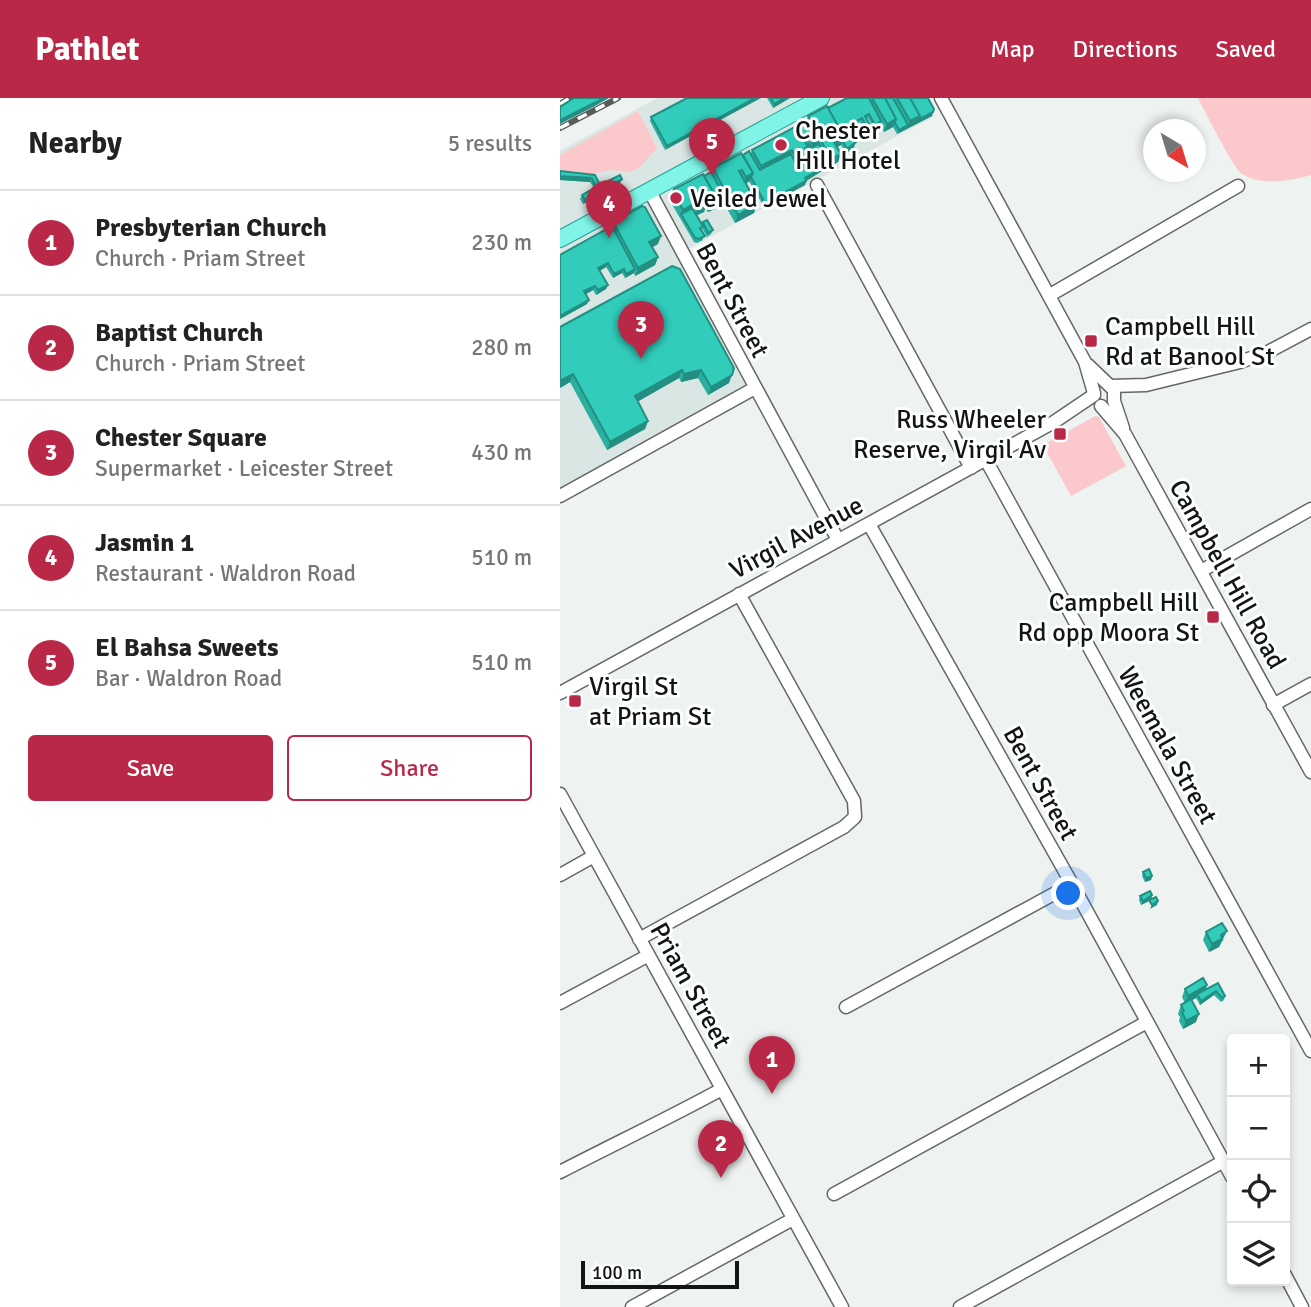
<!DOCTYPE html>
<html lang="en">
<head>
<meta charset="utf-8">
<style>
  body { margin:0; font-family:Signika,sans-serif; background:#f6f6f6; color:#222 }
  .controls { position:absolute; right:21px; bottom:21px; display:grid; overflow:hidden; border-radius:7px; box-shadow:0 4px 10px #0003 }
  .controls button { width:63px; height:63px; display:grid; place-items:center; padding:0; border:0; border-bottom:2px solid #e0e0e0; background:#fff; color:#222; font:35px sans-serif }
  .compass { position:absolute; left:583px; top:21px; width:63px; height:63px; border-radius:50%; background:#fff; box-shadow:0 4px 10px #0003; rotate:142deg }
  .scale { position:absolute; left:21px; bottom:18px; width:158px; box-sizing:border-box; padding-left:7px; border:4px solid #131414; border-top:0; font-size:19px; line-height:24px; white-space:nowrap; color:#131414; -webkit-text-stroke:5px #fdffff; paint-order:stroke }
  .you { position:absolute; left:509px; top:796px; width:24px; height:24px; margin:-18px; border:5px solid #fff; border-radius:50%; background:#1a73e8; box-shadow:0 0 0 10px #1a73e833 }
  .badge { display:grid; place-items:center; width:46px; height:46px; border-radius:50%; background:#b92847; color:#fff; font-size:23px; font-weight:700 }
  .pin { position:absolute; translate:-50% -58px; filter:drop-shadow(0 2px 4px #0008) }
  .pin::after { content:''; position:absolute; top:37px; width:24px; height:21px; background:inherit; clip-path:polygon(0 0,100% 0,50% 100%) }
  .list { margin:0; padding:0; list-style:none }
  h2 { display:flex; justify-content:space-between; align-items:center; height:91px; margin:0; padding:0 28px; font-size:30px }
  h2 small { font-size:23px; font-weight:400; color:#767676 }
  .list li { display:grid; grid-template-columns:46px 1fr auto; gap:21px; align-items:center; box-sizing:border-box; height:105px; padding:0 28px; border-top:2px solid #e0e0e0 }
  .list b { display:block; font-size:26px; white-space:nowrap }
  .list p { margin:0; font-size:23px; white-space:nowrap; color:#767676 }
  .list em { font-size:23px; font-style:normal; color:#767676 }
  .actions { display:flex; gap:14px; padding:21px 28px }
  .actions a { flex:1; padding:16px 0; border:2px solid #b92847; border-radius:7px; text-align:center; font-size:24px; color:#b92847 }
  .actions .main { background:#b92847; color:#fff }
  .icon { flex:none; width:38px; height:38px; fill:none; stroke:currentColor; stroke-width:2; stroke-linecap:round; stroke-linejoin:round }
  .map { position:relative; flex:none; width:751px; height:1209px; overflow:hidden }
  header { display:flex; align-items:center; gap:42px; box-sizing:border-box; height:98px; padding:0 35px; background:#b92847; color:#fff }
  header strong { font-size:33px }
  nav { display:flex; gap:38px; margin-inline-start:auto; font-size:24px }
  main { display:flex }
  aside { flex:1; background:#fff }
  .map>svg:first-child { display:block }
  .built { fill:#d9e6e3 }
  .green { fill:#fbc9cc }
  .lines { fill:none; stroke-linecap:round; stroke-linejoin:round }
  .minor-casing { stroke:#646766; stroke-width:15 }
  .major-casing { stroke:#23a193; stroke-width:18 }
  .minor { stroke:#fff; stroke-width:12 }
  .major { stroke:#80f4e7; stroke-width:16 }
  .rail-casing { stroke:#5a5c5c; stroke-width:6 }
  .rail { stroke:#fdffff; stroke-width:3.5; stroke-dasharray:10; stroke-linecap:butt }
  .wall { fill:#2aafa0 }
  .shaded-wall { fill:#228f82 }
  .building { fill:#31ccba; stroke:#228f82; stroke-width:2 }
  .poi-dot { fill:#b92847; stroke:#fdffff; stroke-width:2.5 }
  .labels { text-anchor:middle; stroke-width:6; stroke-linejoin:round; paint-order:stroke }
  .poi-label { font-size:26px; fill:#131414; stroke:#fdffff; text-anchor:start }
  .street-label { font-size:26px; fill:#131414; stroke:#fdffff }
</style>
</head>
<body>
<header>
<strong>Pathlet</strong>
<nav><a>Map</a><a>Directions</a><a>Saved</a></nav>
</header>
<main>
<aside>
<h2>Nearby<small>5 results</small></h2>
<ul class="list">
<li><span class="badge">1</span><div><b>Presbyterian Church</b><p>Church · Priam Street</p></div><em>230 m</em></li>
<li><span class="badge">2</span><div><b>Baptist Church</b><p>Church · Priam Street</p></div><em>280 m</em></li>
<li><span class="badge">3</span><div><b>Chester Square</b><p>Supermarket · Leicester Street</p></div><em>430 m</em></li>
<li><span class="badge">4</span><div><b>Jasmin 1</b><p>Restaurant · Waldron Road</p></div><em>510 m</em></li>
<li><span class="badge">5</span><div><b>El Bahsa Sweets</b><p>Bar · Waldron Road</p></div><em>510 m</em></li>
</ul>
<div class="actions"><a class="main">Save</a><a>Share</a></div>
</aside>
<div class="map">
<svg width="751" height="1209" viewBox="0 0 751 1209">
  <rect width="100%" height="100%" fill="#eef2f1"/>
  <!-- built -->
  <path class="built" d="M97 0H365L375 18 128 151 202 286 0 397V53Z"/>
  <!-- green -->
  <path class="green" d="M638 0H751V77C729 83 702 88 682 76 673 70 645 13 638 0Z
    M78 13 97 50 80 69 70 74 51 72 29 77H0V57Z
    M535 318 539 319 566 368 511 398 483 347Z"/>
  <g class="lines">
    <defs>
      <path id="minor" d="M381 0 525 264 534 295
        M257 87 411 370
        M90 94 278 442
        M490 197 678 88
        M528 267 554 292V303L563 330
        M550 288 586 287 680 264 708 254 751 231
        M541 308 565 336 751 674
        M426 362 751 953
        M0 398 195 290
        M309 426 512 786 672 1079
        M641 473 751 411
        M0 595 494 324 534 297
        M713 607 751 586
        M0 696 282 1209
        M0 777 34 758
        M79 841 284 729 295 719 294 703 179 496
        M0 905 87 858
        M286 909 512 786
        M0 1074C54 1046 109 1020 162 991
        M274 1096 587 924
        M725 1177 742 1209
        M72 1209 233 1121
        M400 1209 664 1063"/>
      <path id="major" d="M0 141 261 0"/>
    </defs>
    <!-- minor casing -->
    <use href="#minor" class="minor-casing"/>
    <!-- major casing -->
    <use href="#major" class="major-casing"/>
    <!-- minor -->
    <use href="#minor" class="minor"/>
    <!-- major -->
    <use href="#major" class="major"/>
    <defs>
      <path id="rail" d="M0 6 10 0
        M0 30 58 0"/>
    </defs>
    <!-- rail casing -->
    <use href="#rail" class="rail-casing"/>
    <!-- rail -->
    <use href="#rail" class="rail"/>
  </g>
  <!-- wall -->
  <path class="wall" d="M127 0 105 52 90 23 91 19Z
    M207 0H230L213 10Z
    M287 0H368L372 18 337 36 333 29 324 34 320 27 314 31 308 20 307 21 309 33 306 35 300 24 297 26 301 35 299 39 294 42V49L286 56 281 47 277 49 281 56 278 64 268 70 265 64 262 66 264 69 262 73 246 83 245 87 204 109 189 83 186 86 197 106 194 115 175 125 160 98 157 100 155 111 148 114 145 110 144 114 137 117 142 127 143 124 153 132 151 136 147 139 142 130 143 142 137 145 134 144 110 103 114 91 144 78 151 74 153 70 183 57 191 56 192 52 246 23 248 18 268 10Z
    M35 77 40 87 62 81 60 85 23 106 20 101 22 97 34 90 30 84 0 82Z
    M53 124 98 146 92 149 98 159 95 167 75 178 74 175 65 180 62 175 53 180 46 169 40 173 48 187 46 191 36 197 33 192 26 196 29 202 27 206 0 221Z
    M112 168 169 285 148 297 138 280 121 284 119 280 78 303 88 323 85 331 47 352 10 284 0 290Z
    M583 774 592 778 591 782 585 784 582 778Z
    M592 797 591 802 581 807 579 802 580 798Z
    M646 834 664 842 662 843 659 849 649 854 643 842Z
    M658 885 665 898 664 902 661 904 654 897 640 907 636 900 632 902 636 924 623 931 619 923 620 919 618 916 621 907 625 905 622 899 625 891 647 887 646 891Z"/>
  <!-- shaded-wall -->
  <path class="shaded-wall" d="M44 0H49L33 9 0 26V22Z
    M195 0H201L105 52 107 48Z
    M225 0H230L213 10 214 6Z
    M373 14 372 18 337 36 339 32 348 27 350 23 360 18Z
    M336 21 333 29 324 34 327 26Z
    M321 23 320 27 314 31 315 27Z
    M284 39 281 47 271 52 274 44Z
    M260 41 257 50 250 54 253 46Z
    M296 44 294 49 286 56 287 51Z
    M232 52 229 60 198 77 201 68Z
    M248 56 245 64 235 70 238 62Z
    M281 56 278 64 268 70 271 61Z
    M264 69 262 73 246 83 245 87 204 109 205 105Z
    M193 75 190 83 183 87 186 79Z
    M0 78 32 80 30 84 0 82Z
    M62 81 60 85 23 106 25 102Z
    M158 102 155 111 148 114 151 106Z
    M135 105 132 113 121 116 123 112Z
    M147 105 144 114 135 118 138 110Z
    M197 106 194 115 175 125 178 117Z
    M101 138 98 146 86 153 89 144Z
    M98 159 95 167 75 178 78 170Z
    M48 165 46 169 37 174 38 170Z
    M64 171 62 175 53 180 54 176Z
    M75 171 74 175 65 180 66 176Z
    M48 187 46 191 36 197 38 192Z
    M35 188 33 192 23 198 24 193Z
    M29 202 27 206 0 221V218Z
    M122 272 119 280 72 307 75 298Z
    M141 272 138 280 121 284 124 276Z
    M13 276 10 284 0 290V283Z
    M172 277 169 285 148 297 151 289Z
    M88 323 85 331 47 352 50 344Z
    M592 778 591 782 585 784 586 780Z
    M592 797 591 802 581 807 583 803Z
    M598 803 597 807 590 811 592 807Z
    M667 833 659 849 649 854 652 846 661 837Z
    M647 887 644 895 637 896 636 900 625 906 628 898Z
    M656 893 654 897 640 907 641 903Z
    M639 916 636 924 623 931 626 923Z"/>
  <!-- building -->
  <path class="building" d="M14 0H44L0 22V9Z
    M127 0H195L107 48 91 19Z
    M211 0H225L214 6Z
    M287 0H309L321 23 315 27 309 16 305 18 311 29 308 31 302 20 295 24 301 35 293 39 296 44 287 51 283 43 287 40 284 35H282L268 10Z
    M312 0H325L336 21 327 26Z
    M325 0H333L348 27 339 32 335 25 336 21Z
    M337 0H350L360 18 350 23Z
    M350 0H368L374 11 373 14 358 22 360 18Z
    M267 8 284 39 274 44 281 56 271 61 260 41 253 46 250 41 245 44 248 49 245 50 248 56 238 62 232 52 201 68 192 52 250 21 248 18Z
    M249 46 251 50 259 46 267 60 261 63 264 69 245 80 246 83 205 105 191 79 193 75 183 57 189 53 200 72 231 56 236 66 246 60 248 56 246 53 248 49 247 47Z
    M181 55 193 75 186 79 182 72 179 73 197 106 178 117 153 70Z
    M0 73 35 77 40 87 60 77 62 81 25 102 22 97 36 89 32 80 0 78Z
    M151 74 162 94 155 97 144 78Z
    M143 76 158 102 151 106 143 92 141 94 147 105 138 110 135 105 123 112 113 94 114 91Z
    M82 108 85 109 101 138 89 144 98 159 78 170 53 124Z
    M132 110 143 128 140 130 145 138 139 141 135 140 121 116Z
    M147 122 153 132 148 135 143 124Z
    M52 128 75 171 66 176 64 171 54 176 48 165 38 170 48 187 38 192 35 188 24 193 29 202 0 218V157Z
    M112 168 120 171 174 270 172 277 151 289 141 272 124 276 122 272 75 298 88 323 50 344 13 276 0 283V229Z
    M589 771 592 778 586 780 583 774Z
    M590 793 592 797 583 803 580 798Z
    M596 799 598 803 592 807 589 802Z
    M662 825 667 833 661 837 662 841 652 846 646 834Z
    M643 880 647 887 628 898 625 891Z
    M658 885 665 898 662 900 656 893 641 903 637 896Z
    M631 901 639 916 626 923 622 914 624 913 621 907Z"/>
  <!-- markers -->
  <g class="poi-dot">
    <circle cx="221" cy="47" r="7"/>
    <circle cx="116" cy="100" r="7"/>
    <rect x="524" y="236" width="14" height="14" rx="3.5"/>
    <rect x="493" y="329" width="14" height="14" rx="3.5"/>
    <rect x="646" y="512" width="14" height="14" rx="3.5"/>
    <rect x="8" y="596" width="14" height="14" rx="3.5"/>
  </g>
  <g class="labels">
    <!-- poi labels -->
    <g class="poi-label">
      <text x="235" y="41">Chester<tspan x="235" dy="30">Hill Hotel</tspan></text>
      <text x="130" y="109">Veiled Jewel</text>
      <text x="545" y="237">Campbell Hill<tspan x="545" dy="30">Rd at Banool St</tspan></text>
      <text x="486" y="330" text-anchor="end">Russ Wheeler<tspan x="486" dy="30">Reserve, Virgil Av</tspan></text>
      <text x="639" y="513" text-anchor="end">Campbell Hill<tspan x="639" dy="30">Rd opp Moora St</tspan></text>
      <text x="29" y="597">Virgil St<tspan x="29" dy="30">at Priam St</tspan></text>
    </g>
    <!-- street labels -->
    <g class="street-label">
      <text transform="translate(173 202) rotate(62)" y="9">Bent Street</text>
      <text transform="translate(236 439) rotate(-28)" y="9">Virgil Avenue</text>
      <text transform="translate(668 476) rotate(61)" y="9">Campbell Hill Road</text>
      <text transform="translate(608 647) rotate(61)" y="9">Weemala Street</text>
      <text transform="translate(481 685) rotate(61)" y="9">Bent Street</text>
      <text transform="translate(131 887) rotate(61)" y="9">Priam Street</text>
    </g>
  </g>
</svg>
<div class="controls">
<button>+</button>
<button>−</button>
<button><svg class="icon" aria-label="locate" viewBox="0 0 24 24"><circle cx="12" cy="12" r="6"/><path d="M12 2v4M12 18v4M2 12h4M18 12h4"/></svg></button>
<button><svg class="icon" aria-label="layers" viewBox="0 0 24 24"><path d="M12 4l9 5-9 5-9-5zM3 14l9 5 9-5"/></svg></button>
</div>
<svg class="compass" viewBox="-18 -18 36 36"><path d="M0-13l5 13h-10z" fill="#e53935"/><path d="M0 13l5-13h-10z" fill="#767676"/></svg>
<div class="scale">100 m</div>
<div class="you"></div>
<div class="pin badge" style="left:212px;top:996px">1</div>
<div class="pin badge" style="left:161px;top:1080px">2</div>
<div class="pin badge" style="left:81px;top:261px">3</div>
<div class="pin badge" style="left:49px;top:140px">4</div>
<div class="pin badge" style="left:152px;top:78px">5</div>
</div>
</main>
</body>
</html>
